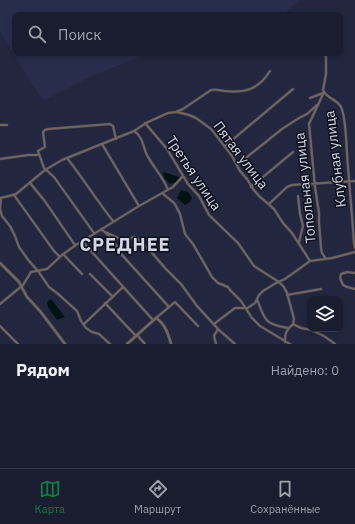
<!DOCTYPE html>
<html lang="ru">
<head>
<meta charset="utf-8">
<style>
  body { margin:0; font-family:"IBM Plex Sans",sans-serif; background:#232537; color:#f1f3f6 }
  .controls { position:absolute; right:12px; bottom:12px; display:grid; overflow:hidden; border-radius:8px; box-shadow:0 2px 6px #0003 }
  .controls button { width:36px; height:36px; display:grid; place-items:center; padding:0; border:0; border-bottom:1px solid #383a4b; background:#1a1c2f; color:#f1f3f6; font:20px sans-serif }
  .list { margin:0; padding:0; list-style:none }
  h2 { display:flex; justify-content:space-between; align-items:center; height:52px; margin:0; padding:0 16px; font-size:17px }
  h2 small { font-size:13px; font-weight:400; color:#9fa1aa }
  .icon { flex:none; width:22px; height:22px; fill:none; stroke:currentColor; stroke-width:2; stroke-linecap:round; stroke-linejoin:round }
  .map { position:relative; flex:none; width:355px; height:344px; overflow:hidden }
  .search { position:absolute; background:#1a1c2f; box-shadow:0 2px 6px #0003; left:12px; right:12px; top:12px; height:44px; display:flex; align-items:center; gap:10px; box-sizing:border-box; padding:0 14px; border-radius:8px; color:#9fa1aa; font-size:15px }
  .sheet { height:124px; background:#1a1c2f }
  nav { display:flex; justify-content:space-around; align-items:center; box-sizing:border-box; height:56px; border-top:1px solid #383a4b; background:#1a1c2f; font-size:11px; color:#9fa1aa }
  nav a { display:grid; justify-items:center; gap:2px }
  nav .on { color:#0b8043 }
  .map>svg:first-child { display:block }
  .built { fill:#282d4c }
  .water { fill:#001212 }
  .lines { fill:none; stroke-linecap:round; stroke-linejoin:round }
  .minor-casing { stroke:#3e425a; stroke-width:3 }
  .tertiary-casing { stroke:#3e425a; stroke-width:3.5 }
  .minor { stroke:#71655c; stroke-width:2 }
  .tertiary { stroke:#71655c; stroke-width:2.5 }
  .labels { text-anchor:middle; stroke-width:3; stroke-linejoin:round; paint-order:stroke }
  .street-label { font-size:14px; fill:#d3d6e7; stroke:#0e101b }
  .district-label { font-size:18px; font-weight:bold; letter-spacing:1px; fill:#d3d6e7; stroke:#0e101b }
</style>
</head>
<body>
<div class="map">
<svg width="355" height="344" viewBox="0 0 355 344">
  <rect width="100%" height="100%" fill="#22263f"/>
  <!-- built -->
  <path class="built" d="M0 0H300L282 15H15V53H149L92 76 43 101 0 32Z"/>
  <!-- water -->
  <path class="water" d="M163 172 179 177V181L170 184 164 178Z
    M181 190 188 192 192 198 190 202 185 205 177 198Z
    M51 299 65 317 57 320 48 307 47 302Z"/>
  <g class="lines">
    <defs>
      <path id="minor" d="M325 53 326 58V74L323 90C327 99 337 99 341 107 346 118 346 140 347 153 349 183 352 213 354 243L355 248
        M324 92 309 124 315 187 319 213V222L321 248 322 253 326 259
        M310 98 323 93
        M177 112 189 115 196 118 211 129 215 134 232 156 240 171 247 179 253 189 259 196 274 209 283 223 292 233 310 261
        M145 123 167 149 188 184 199 196 209 215 238 243 254 266 279 282 284 287 287 293 294 319 293 324C286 331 285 332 285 342
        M0 125H7
        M134 131C142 136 143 145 146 153 152 166 163 176 168 190
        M102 144 139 206
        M225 146 293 89
        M67 158C83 178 97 201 113 221
        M0 159 28 155H39
        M237 165 282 129 299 118 307 114 317 105
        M30 183 44 200 75 245
        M251 187 293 152
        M162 193 174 203 176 206 180 214 185 234 193 244 212 277 218 283 228 287 230 290 241 301 252 318 260 326 290 344
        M14 195 54 251 60 257
        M298 196 300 214 303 226 299 242
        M0 198 9 196 16 194 45 170 62 160 134 131 146 123 168 113 176 112 183 109 211 90C216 89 219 90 224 91 245 93 258 90 270 71
        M1 198 0 209 2 216 10 226 15 236 19 247 29 261 38 271 49 287 57 293 77 311 81 321 86 328 92 332 99 334 110 344
        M269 204 287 187 292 185 355 181
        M101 229C110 235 117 246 122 255L169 307
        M105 232 125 241 133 237 137 238 153 254 165 268 181 284 197 306 219 330 235 344
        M94 233 54 177 44 168 38 151 45 147 43 132 45 130 48 129 110 124 113 126 116 139
        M82 241 153 320
        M63 254 82 274
        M355 273 347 272 341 274 340 278 343 285 347 287 355 289
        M90 274 113 297
        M287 295 321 289
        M257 299C265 320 264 324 288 328
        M105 303 136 336
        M0 304 23 285 31 272 47 269 62 255 76 245 139 206 173 187 183 176
        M246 309 255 303 259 295 263 291 276 283 285 279 310 261 332 258 355 252
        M156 318 175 302 198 326
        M84 324 123 287
        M214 324 235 308H245
        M293 324 301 328 311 330 324 336 335 344
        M0 326 18 344
        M137 335 145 344
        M216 344 214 336 218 329"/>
      <path id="tertiary" d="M0 263 19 282 27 297 40 311 65 344
        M127 344 156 318C165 324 168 333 171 344"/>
    </defs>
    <!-- minor casing -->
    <use href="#minor" class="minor-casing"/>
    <!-- tertiary casing -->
    <use href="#tertiary" class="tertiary-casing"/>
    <!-- minor -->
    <use href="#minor" class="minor"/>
    <!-- tertiary -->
    <use href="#tertiary" class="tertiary"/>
  </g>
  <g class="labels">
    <!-- street labels -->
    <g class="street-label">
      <text transform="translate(241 155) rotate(53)" y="5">Пятая улица</text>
      <text transform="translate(335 159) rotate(-97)" y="5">Клубная улица</text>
      <text transform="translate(194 173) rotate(56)" y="5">Третья улица</text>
      <text transform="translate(305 188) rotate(-96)" y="5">Топольная улица</text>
    </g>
    <!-- district labels -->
    <g class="district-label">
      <text x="125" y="251">СРЕДНЕЕ</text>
    </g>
  </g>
</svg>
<div class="controls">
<button><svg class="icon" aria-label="layers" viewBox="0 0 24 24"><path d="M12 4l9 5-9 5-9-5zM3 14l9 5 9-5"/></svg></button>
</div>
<div class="search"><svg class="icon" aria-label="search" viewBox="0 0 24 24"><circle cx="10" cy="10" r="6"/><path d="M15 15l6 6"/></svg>Поиск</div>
</div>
<section class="sheet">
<h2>Рядом<small>Найдено: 0</small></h2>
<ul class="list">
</ul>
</section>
<nav>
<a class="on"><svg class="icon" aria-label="map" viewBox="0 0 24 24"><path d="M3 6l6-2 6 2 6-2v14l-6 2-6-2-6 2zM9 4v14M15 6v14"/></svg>Карта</a>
<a><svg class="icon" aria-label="directions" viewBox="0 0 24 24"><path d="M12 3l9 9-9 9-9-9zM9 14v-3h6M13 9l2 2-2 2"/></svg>Маршрут</a>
<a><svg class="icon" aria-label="saved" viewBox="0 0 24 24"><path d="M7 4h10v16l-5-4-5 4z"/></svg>Сохранённые</a>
</nav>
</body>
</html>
